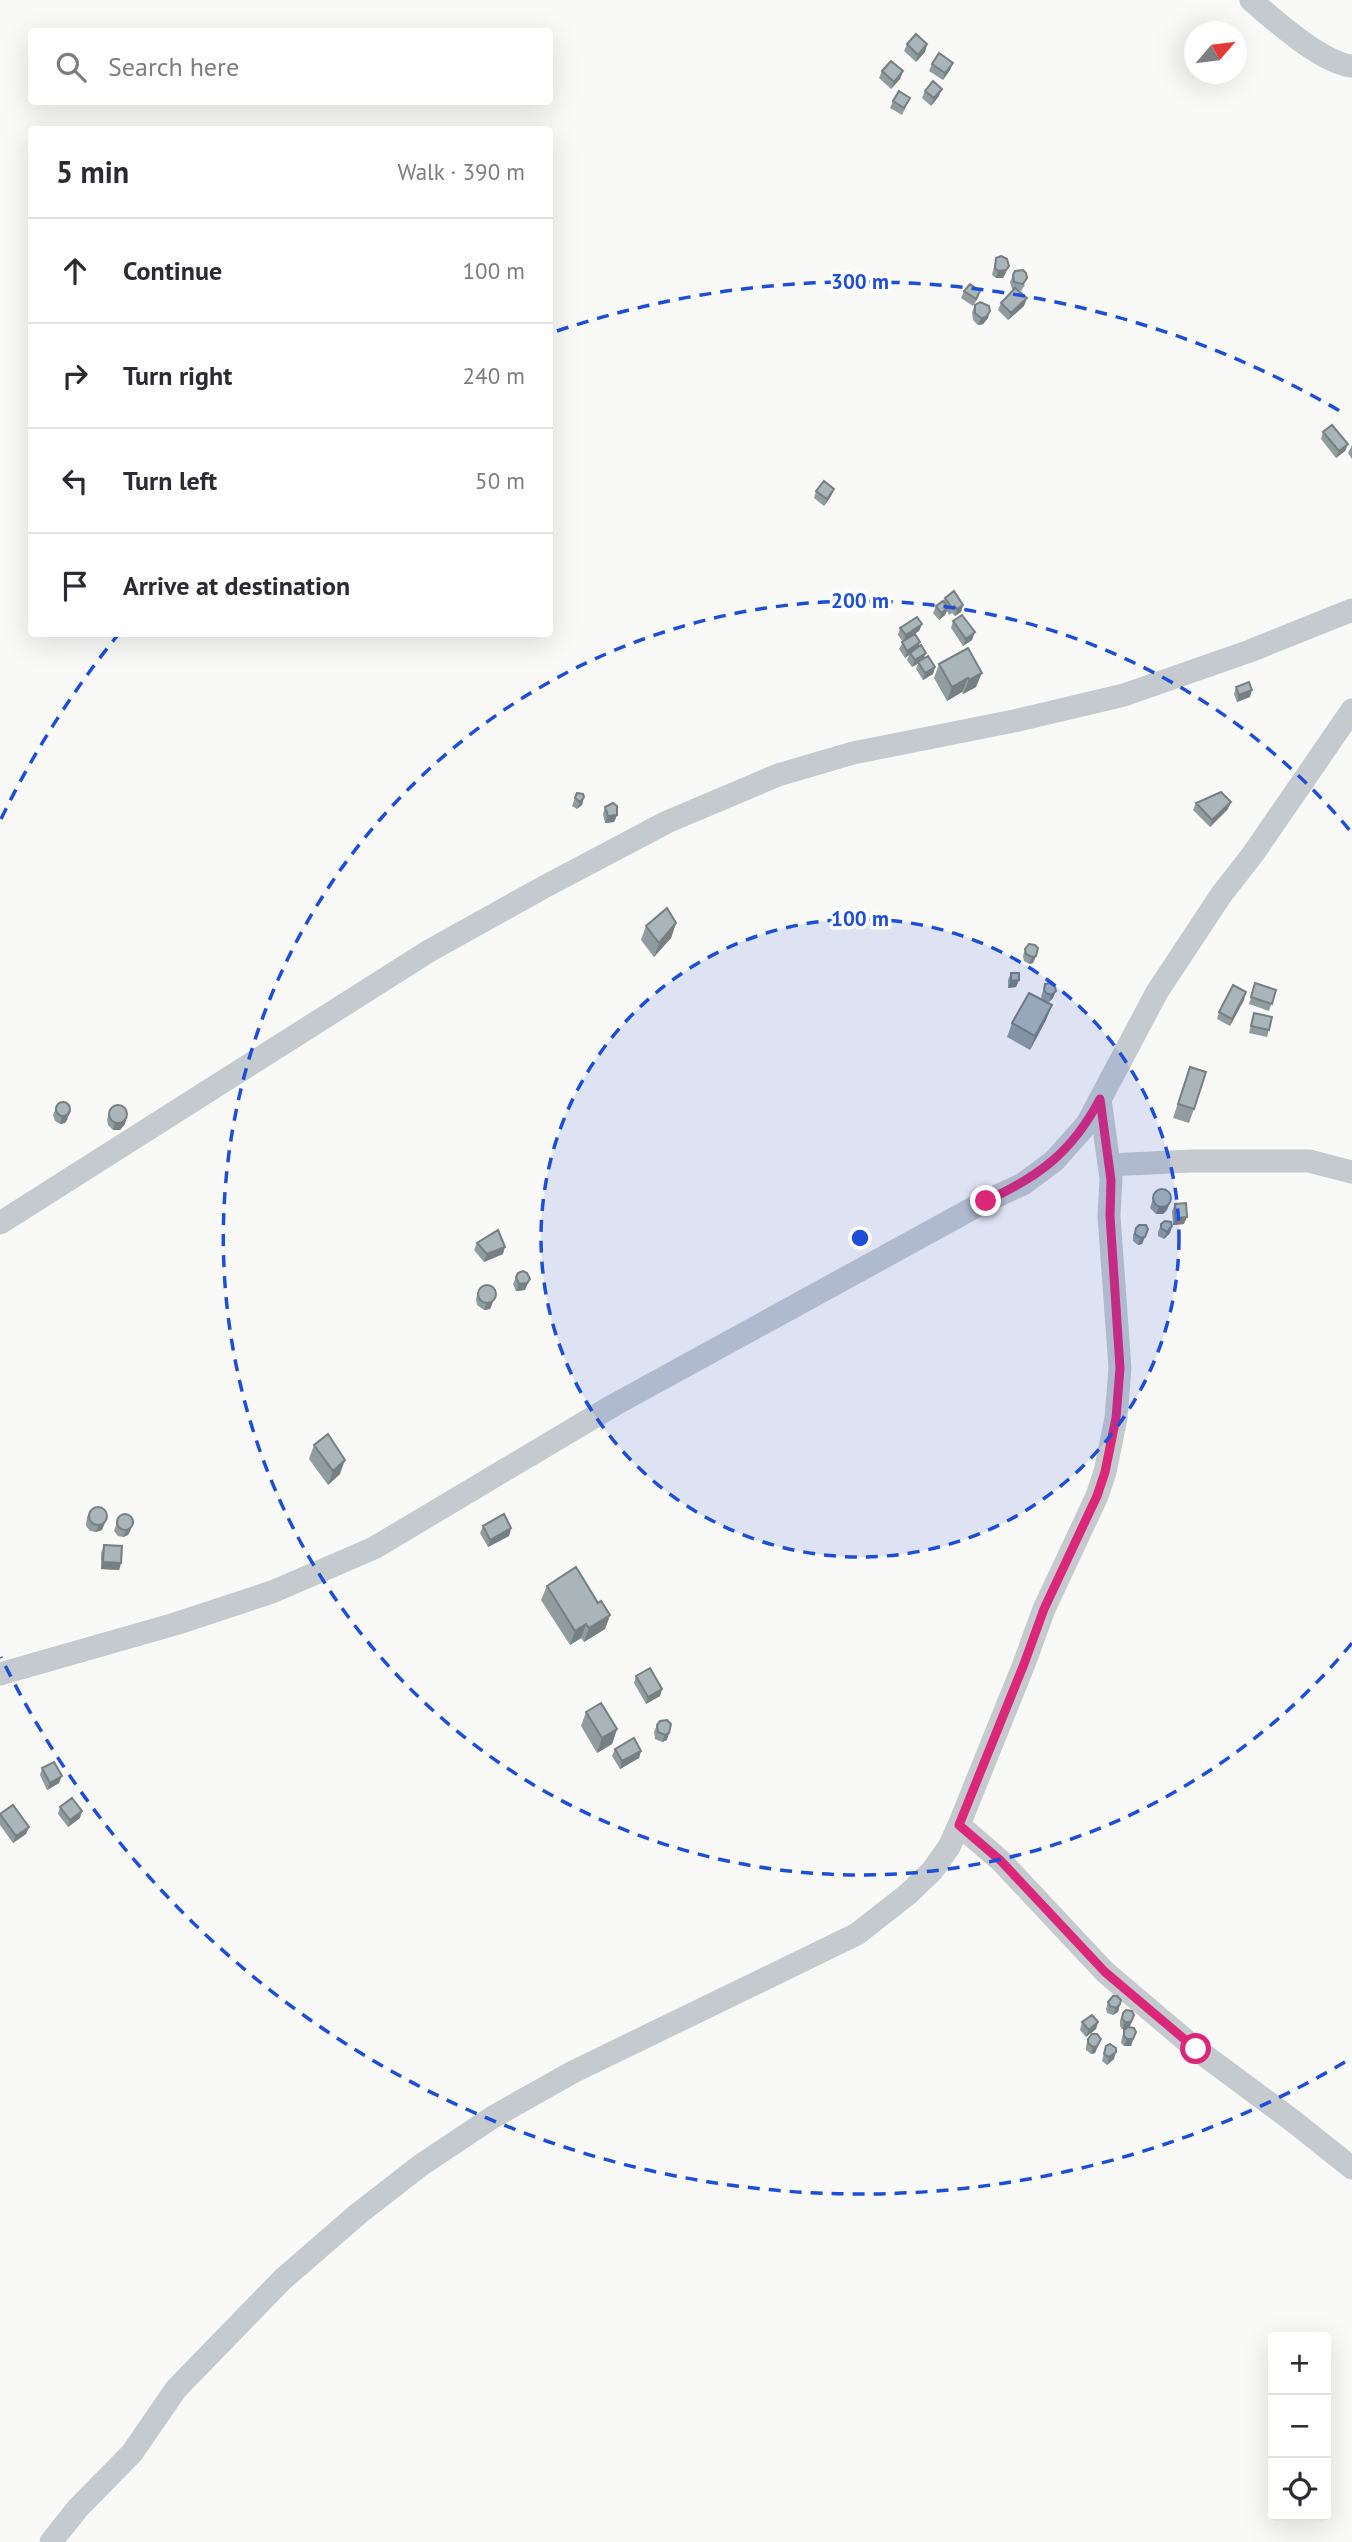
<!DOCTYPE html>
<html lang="en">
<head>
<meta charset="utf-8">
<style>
  body { margin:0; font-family:"PT Sans",sans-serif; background:#f7f7f7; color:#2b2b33 }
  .controls { position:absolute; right:21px; bottom:21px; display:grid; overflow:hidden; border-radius:7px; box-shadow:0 7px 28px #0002 }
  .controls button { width:63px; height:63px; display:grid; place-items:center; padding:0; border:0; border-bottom:2px solid #e1e1e2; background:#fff; color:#2b2b33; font:35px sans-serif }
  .compass { position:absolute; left:1184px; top:21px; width:63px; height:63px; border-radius:50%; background:#fff; box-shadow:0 7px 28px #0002; rotate:62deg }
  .stop { position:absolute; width:21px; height:21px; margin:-16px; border:5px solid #db2777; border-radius:50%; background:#fff }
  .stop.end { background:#db2777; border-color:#fff; box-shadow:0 2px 7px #0008 }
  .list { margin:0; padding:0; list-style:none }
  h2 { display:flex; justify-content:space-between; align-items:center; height:91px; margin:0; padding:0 28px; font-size:30px }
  h2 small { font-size:23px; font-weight:400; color:#7c7c81 }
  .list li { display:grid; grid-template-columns:46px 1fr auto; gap:21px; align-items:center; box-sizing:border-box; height:105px; padding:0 28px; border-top:2px solid #e1e1e2 }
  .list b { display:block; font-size:26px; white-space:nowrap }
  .list em { font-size:23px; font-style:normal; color:#7c7c81 }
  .icon { flex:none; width:38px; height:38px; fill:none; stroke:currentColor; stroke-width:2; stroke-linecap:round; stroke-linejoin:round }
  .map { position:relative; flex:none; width:1352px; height:2542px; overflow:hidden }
  .search { position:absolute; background:#fff; box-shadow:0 7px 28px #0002; left:28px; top:28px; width:525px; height:77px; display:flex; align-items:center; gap:18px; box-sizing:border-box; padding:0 24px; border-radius:7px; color:#7c7c81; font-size:26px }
  .panel { position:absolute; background:#fff; box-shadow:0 7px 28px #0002; left:28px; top:126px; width:525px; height:511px; border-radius:7px }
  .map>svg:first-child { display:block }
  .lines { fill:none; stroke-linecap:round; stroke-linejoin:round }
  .street { stroke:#c4cacd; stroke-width:23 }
  .wall { fill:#919c9f }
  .shaded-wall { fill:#767f82 }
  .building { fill:#a9b5b9; stroke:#767f82; stroke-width:2 }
  .route { stroke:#db2777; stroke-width:9 }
  .ring { fill:none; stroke:#1d4ed8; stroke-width:3.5; stroke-dasharray:12 9 }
  .centre { fill:#1d4ed8; stroke:#fff; stroke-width:3.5 }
  .ring-label { font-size:21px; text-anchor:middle; font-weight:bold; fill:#1d4ed8; stroke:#fff; stroke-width:7; stroke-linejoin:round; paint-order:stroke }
</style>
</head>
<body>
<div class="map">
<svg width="1352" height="2542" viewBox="0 0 1352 2542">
  <rect width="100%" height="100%" fill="#f9f9f7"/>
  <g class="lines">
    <!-- street -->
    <path class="street" d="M1251 0C1274 20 1322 63 1352 66
      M1109 1165 1191 1161H1309L1352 1172
      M0 1223 429 951 544 887 667 822 778 775 853 753 1014 721 1124 695 1250 651 1352 610
      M0 1674 175 1624 272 1592 374 1548 614 1405 986 1201 1023 1184 1054 1161 1087 1124 1157 992 1221 895 1253 854 1352 710
      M959 1825 1001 1861 1105 1972 1196 2049 1293 2121 1352 2168
      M51 2542 78 2508 132 2453 176 2389 283 2279 358 2214 421 2165 493 2117 573 2072 857 1934 908 1894 932 1871 949 1847 959 1825 1024 1664 1044 1609 1097 1496 1105 1472 1116 1418 1120 1368 1109 1216 1111 1179 1100 1099"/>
  </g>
  <!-- wall -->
  <path class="wall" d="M907 44H927L925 52 916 62 904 51Z
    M953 63 950 70 943 80 929 71 932 64Z
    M882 71H903L900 79 891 89 879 78Z
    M925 91 939 96 931 106 922 98Z
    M910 98 902 115 890 108 893 101Z
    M996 258 1006 273 1003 278H996L992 275Z
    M1013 275 1025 285 1021 291 1018 290 1024 306 1008 320 998 310 1001 303 1014 290 1012 289 1010 282Z
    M964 291H980L978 298 973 306 961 298Z
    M975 305 988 318 983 324 978 325 973 320 972 312Z
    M1323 432 1348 444 1345 451 1336 458 1321 439Z
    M1352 445V459L1348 453Z
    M834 489 831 496 824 506 814 498 816 491Z
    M945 598 963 605 961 612 955 616 952 613 949 615 947 611 945 615 939 620 933 613 936 606 943 602Z
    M953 621 972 640 963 646 951 628Z
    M922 624 919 631 914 634 924 659 935 667 933 674 923 680 916 669 918 664 912 667 907 660 909 655 905 658 899 649 903 642 898 635 900 628Z
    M968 648 976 687 963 694 962 692 947 701 934 678 939 664Z
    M1236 687 1250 697 1237 702 1234 694Z
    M584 797 582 805 577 809 572 806 575 798Z
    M1196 803 1228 809 1210 827 1193 810Z
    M605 807 617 815 614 822 605 823 603 814Z
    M676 923 671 938 654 957 641 940 646 926Z
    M1025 949 1036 956 1033 963 1029 964 1024 961 1023 956Z
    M1011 973 1019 980 1016 987 1008 988V980Z
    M1255 983 1276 990 1269 1011 1249 1004Z
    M1045 984 1053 998 1049 1002 1043 1001 1041 997Z
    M1244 1000 1230 1026 1217 1019 1219 1012Z
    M1052 1005 1046 1020 1030 1050 1007 1037 1012 1023Z
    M1254 1013 1269 1030 1267 1037 1249 1033Z
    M1190 1067 1194 1109 1189 1123 1173 1118Z
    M56 1108 68 1119 65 1123 60 1124 55 1121 53 1115Z
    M110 1112 125 1124 120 1130H113L108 1125 107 1119Z
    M1155 1192 1167 1210 1163 1214H1156L1150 1208Z
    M1175 1204 1184 1224 1173 1225 1172 1211Z
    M1161 1224 1172 1226 1170 1233 1164 1239 1158 1236V1232Z
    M1136 1228 1145 1236 1142 1244 1138 1245 1133 1241V1235Z
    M477 1243 503 1254 484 1262 474 1250Z
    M518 1273 525 1290 516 1291 513 1284Z
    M478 1292 496 1294 490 1309 484 1310 477 1305 476 1299Z
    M314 1445 340 1474 328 1485 309 1459Z
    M90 1510 102 1530 96 1532 90 1531 86 1526 87 1517Z
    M119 1516 131 1530 128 1535 123 1537 118 1536 114 1531Z
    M483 1526 511 1528 509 1536 488 1547 480 1533Z
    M104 1545 121 1563 119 1570 101 1569V1553Z
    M547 1586 598 1603 610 1615 605 1629 584 1642 581 1638 570 1645 541 1600Z
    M636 1676 662 1689 660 1696 646 1704 634 1683Z
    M586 1712 617 1729 612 1744 597 1753 581 1726Z
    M660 1721 667 1740 662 1742 655 1739 654 1732 657 1725Z
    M615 1749 641 1751 639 1758 620 1769 612 1756Z
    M42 1768 59 1783 47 1790 40 1775Z
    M60 1807 80 1818 68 1827 58 1814Z
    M0 1814 29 1827 26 1834 13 1843 0 1825Z
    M1108 2002 1120 2004 1118 2012 1113 2015 1107 2013 1106 2009Z
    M1123 2013 1134 2015 1130 2027 1136 2032 1131 2046H1124L1121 2043 1122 2037 1125 2029H1122L1120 2026V2020Z
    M1082 2022H1098L1096 2029 1086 2037 1080 2030Z
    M1088 2039 1098 2046 1095 2053 1091 2054 1086 2050V2046Z
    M1106 2046 1114 2059 1107 2065 1102 2061Z"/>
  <!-- shaded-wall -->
  <path class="shaded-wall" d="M927 44 925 52 916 62 918 55Z
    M953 63 950 70 943 80 945 73Z
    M903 71 900 79 891 89 894 82Z
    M942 89 939 96 931 106 934 98Z
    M1009 266 1003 278H996L998 271Z
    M1027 298 1024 306 1008 320 1011 313Z
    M990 311 988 318 983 324 978 325 981 318Z
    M1348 444 1345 451 1336 458 1339 451Z
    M834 489 831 496 824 506 827 499Z
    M963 605 961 612 955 616 957 609Z
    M948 608 945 615 939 620 941 613Z
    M922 624 919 631 903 642 906 635Z
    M975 632 972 640 963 646 966 639Z
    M920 642 918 649 910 653 909 655 905 658 907 651Z
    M926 653 923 660 912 667 915 660Z
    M935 667 933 674 923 680 925 673Z
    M982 673 976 687 963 694 969 680Z
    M968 678 962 692 947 701 952 687Z
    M1252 690 1250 697 1237 702 1239 695Z
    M584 797 582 805 577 809 580 802Z
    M1231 802 1228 809 1210 827 1212 820Z
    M617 815 614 822 605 823 608 816Z
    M676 923 671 938 654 957 659 943Z
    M1036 956 1033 963 1029 964 1032 957Z
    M1019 980 1016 987 1008 988 1011 981Z
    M1056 991 1053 998 1049 1002 1051 995Z
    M1246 992 1244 1000 1230 1026 1232 1019Z
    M1052 1005 1046 1020 1030 1050 1035 1036Z
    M71 1111 65 1123 60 1124 62 1117Z
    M127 1117 125 1124 120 1130H113L115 1123Z
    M1170 1203 1167 1210 1163 1214H1156L1159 1207Z
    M1187 1217 1184 1224 1173 1225 1175 1218Z
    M1172 1226 1170 1233 1164 1239 1167 1232Z
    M1145 1237 1142 1244 1138 1245 1141 1238Z
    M505 1247 503 1254 484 1262 487 1254Z
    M530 1279 525 1290 516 1291 519 1284Z
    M496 1294 490 1309 484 1310 487 1303Z
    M345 1460 340 1474 328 1485 333 1471Z
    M134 1522 128 1535 123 1537 126 1530Z
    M105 1523 102 1530 96 1532 99 1525Z
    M511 1528 509 1536 488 1547 490 1540Z
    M103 1562 121 1563 119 1570 101 1569Z
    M610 1615 605 1629 584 1642 589 1628Z
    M586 1624 581 1638 570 1645 575 1631Z
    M662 1689 660 1696 646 1704 648 1697Z
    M617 1729 612 1744 597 1753 602 1738Z
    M669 1733 667 1740 662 1742 665 1735Z
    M641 1751 639 1758 620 1769 622 1761Z
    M62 1776 59 1783 47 1790 50 1783Z
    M82 1811 80 1818 68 1827 70 1820Z
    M29 1827 26 1834 13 1843 16 1836Z
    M1120 2004 1118 2012 1113 2015 1116 2008Z
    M1098 2022 1096 2029 1086 2037 1089 2030Z
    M1125 2022H1131L1129 2029H1122Z
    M1101 2039 1095 2053 1091 2054 1093 2047Z
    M1127 2039H1133L1131 2046H1124Z
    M1116 2052 1114 2059 1107 2065 1109 2057Z"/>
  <!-- building -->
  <path class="building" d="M916 34 927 44 918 55 907 44Z
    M939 53 953 63 945 73 932 64Z
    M891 61 903 71 894 82 882 71Z
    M933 81 942 89 934 98 925 91Z
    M899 91 910 98 904 108 893 101Z
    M1001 256 1007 259 1009 266 1006 270 998 271 995 268 996 258Z
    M1023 270 1026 273 1027 278 1023 284 1014 282 1013 275 1015 271Z
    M970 284 980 291 976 299 964 291Z
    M1015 288 1027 298 1011 313 1001 303Z
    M980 302 989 306 990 311 986 317 981 318 975 313V305Z
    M1332 425 1348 444 1339 451 1323 432Z
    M824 481 834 489 827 499 816 491Z
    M954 591 963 605 957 609 954 606 952 608 945 598Z
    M943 601 948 608 941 613 936 606Z
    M962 615 975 632 966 639 953 621Z
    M917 617 922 624 906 635 900 628Z
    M915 634 920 642 907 651 902 642Z
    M921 645 926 653 915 660 910 653Z
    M968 648 982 673 969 680 968 678 952 687 939 664Z
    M928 656 935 667 925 673 918 662Z
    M1249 682 1252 690 1239 695 1236 687Z
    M1221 792 1231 802 1212 820 1196 803Z
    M577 793 583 794 584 797 580 802 575 798Z
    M613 803 617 806V815L608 816 605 807Z
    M667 908 676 923 659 943 646 926Z
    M1029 944 1035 945 1038 948 1036 956 1032 957 1026 954 1025 949Z
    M1011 973H1019V980L1011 981Z
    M1049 983 1055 987 1056 991 1051 995 1046 993 1044 990 1045 984Z
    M1255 983 1276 990 1272 1004 1251 997Z
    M1233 985 1246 992 1232 1019 1219 1012Z
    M1029 993 1052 1005 1035 1036 1012 1023Z
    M1254 1013 1272 1017 1269 1030 1251 1026Z
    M1190 1067 1206 1072 1194 1109 1178 1104Z
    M56 1109a7 7 0 1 1 14 0a7 7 0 1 1-14 0Z
    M109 1114a9 9 0 1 1 18 0a9 9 0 1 1-18 0Z
    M1153 1198a9 9 0 1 1 18 0a9 9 0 1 1-18 0Z
    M1186 1203 1187 1217 1175 1218V1204Z
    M1165 1221 1171 1222 1172 1226 1167 1232 1161 1228V1224Z
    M1139 1225H1146L1148 1229 1145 1237 1141 1238 1135 1234 1136 1228Z
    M498 1230 505 1247 487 1254 477 1243Z
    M523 1271 527 1273 530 1279 527 1283 519 1284 516 1277 518 1273Z
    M478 1294a9 9 0 1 1 18 0a9 9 0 1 1-18 0Z
    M328 1434 345 1460 333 1471 314 1445Z
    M89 1516a9 9 0 1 1 18 0a9 9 0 1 1-18 0Z
    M117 1522a8 8 0 1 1 16 0a8 8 0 1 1-16 0Z
    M504 1514 511 1528 490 1540 483 1526Z
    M104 1545 122 1546 121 1563 103 1562Z
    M576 1567 598 1603 601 1601 610 1615 589 1628 586 1624 575 1631 547 1586Z
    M650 1668 662 1689 648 1697 636 1676Z
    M601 1703 617 1729 602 1738 586 1712Z
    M667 1720 671 1724 669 1733 665 1735 658 1732 657 1725 660 1721Z
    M634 1738 641 1751 622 1761 615 1749Z
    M54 1762 62 1776 50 1783 42 1768Z
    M72 1798 82 1811 70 1820 60 1807Z
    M13 1805 29 1827 16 1836 0 1814Z
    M1113 1996H1117L1121 2000 1120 2004 1116 2008 1110 2006 1108 2002Z
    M1126 2010 1132 2011 1134 2015 1131 2022H1125L1122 2019 1123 2013Z
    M1092 2015 1098 2022 1089 2030 1082 2022Z
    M1128 2027 1134 2028 1136 2032 1133 2039H1127L1124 2036V2030Z
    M1092 2034H1097L1101 2039 1097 2046 1093 2047 1088 2043V2039Z
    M1110 2044 1116 2048V2052L1109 2057 1104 2054 1106 2046Z"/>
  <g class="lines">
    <!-- route -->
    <path class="route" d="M986 1201C1040 1176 1072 1152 1100 1099L1111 1180 1110 1216 1120 1368 1116 1418 1105 1472 1097 1496 1044 1609 1024 1664 959 1825 1001 1861 1105 1972 1196 2049"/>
  </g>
  <!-- distance rings -->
  <circle cx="860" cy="1238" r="319" fill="#1d4ed8" fill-opacity=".12"/>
  <g class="ring">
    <circle cx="860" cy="1238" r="319"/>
    <path d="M1352 1643A637 637 0 1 1 1352 833"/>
    <path d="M1345 2062A956 956 0 0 1 1 1657M1 819A956 956 0 0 1 117 636M557 331A956 956 0 0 1 1345 414"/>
  </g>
  <circle cx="860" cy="1238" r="10" class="centre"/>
  <g class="ring-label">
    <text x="860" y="289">300 m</text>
    <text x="860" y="608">200 m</text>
    <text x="860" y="926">100 m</text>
  </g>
</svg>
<div class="controls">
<button>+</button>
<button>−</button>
<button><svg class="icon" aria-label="locate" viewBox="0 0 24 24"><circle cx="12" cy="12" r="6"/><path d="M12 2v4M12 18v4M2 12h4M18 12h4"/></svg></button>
</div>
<svg class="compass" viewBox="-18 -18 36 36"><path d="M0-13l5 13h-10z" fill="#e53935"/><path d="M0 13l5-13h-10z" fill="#7c7c81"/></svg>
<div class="stop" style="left:1196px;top:2049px"></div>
<div class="stop end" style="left:986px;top:1201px"></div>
<div class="search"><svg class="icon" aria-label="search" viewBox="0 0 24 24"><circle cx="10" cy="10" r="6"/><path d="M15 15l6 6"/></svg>Search here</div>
<section class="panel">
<h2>5 min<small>Walk · 390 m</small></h2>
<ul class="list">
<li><svg class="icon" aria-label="ahead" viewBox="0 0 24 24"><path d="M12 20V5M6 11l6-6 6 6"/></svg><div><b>Continue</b></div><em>100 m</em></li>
<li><svg class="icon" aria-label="right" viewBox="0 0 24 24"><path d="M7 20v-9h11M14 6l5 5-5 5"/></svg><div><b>Turn right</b></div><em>240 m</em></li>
<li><svg class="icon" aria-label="left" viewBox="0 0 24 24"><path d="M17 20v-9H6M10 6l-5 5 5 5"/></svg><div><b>Turn left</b></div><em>50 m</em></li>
<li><svg class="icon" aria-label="arrive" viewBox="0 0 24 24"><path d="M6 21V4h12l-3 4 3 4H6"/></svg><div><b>Arrive at destination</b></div></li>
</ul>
</section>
</div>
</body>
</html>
